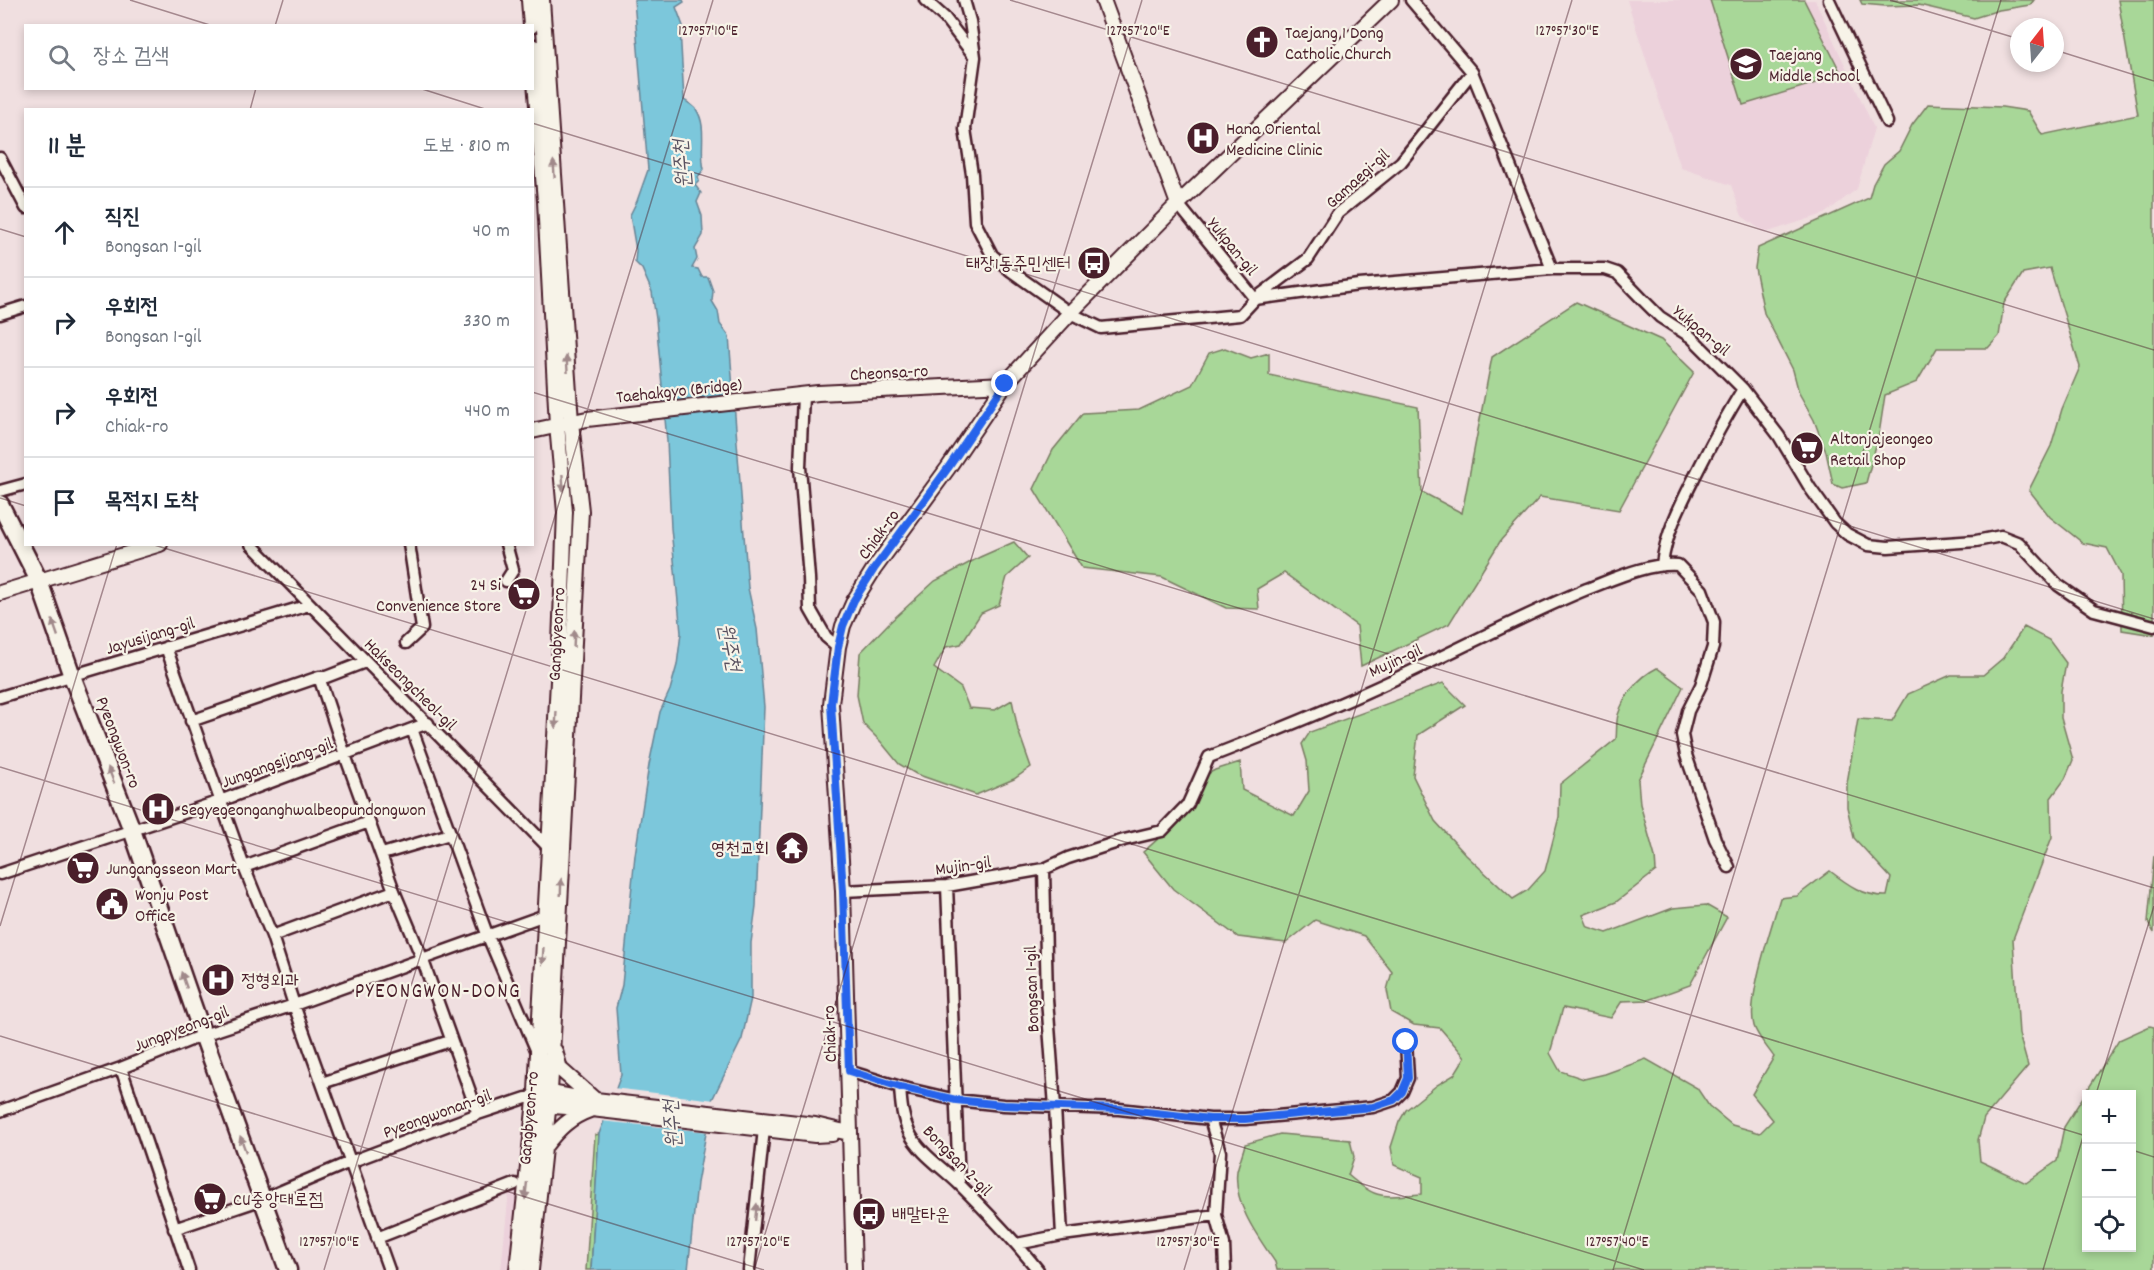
<!DOCTYPE html>
<html lang="ko">
<head>
<meta charset="utf-8">
<style>
  body { margin:0; font-family:Dekko,"Poor Story",sans-serif; background:#f2f2f3; color:#1f2937 }
  .controls { position:absolute; right:18px; bottom:18px; display:grid; overflow:hidden; border-radius:0px; box-shadow:0 3px 9px #0003 }
  .controls button { width:54px; height:54px; display:grid; place-items:center; padding:0; border:0; border-bottom:2px solid #e0e1e3; background:#fff; color:#1f2937; font:30px sans-serif }
  .compass { position:absolute; left:2010px; top:18px; width:54px; height:54px; border-radius:50%; background:#fff; box-shadow:0 3px 9px #0003; rotate:17deg }
  .stop { position:absolute; width:18px; height:18px; margin:-14px; border:4px solid #2563eb; border-radius:50%; background:#fff }
  .stop.end { background:#2563eb; border-color:#fff; box-shadow:0 2px 6px #0008 }
  .list { margin:0; padding:0; list-style:none }
  h2 { display:flex; justify-content:space-between; align-items:center; height:78px; margin:0; padding:0 24px; font-size:26px }
  h2 small { font-size:20px; font-weight:400; color:#747a83 }
  .list li { display:grid; grid-template-columns:39px 1fr auto; gap:18px; align-items:center; box-sizing:border-box; height:90px; padding:0 24px; border-top:2px solid #e0e1e3 }
  .list b { display:block; font-size:22px; white-space:nowrap }
  .list p { margin:0; font-size:20px; white-space:nowrap; color:#747a83 }
  .list em { font-size:20px; font-style:normal; color:#747a83 }
  .icon { flex:none; width:33px; height:33px; fill:none; stroke:currentColor; stroke-width:2; stroke-linecap:round; stroke-linejoin:round }
  .map { position:relative; flex:none; width:2154px; height:1270px; overflow:hidden }
  .search { position:absolute; background:#fff; box-shadow:0 3px 9px #0003; left:24px; top:24px; width:510px; height:66px; display:flex; align-items:center; gap:15px; box-sizing:border-box; padding:0 21px; border-radius:0px; color:#747a83; font-size:22px }
  .panel { position:absolute; background:#fff; box-shadow:0 3px 9px #0003; left:24px; top:108px; width:510px; height:438px; border-radius:0px }
  .map>svg:first-child { display:block }
  .built { fill:#ecd1db }
  .green { fill:#a8d798; stroke:#797b62; stroke-width:1.5; fill-rule:evenodd }
  .water { fill:#7bc7db; stroke:#678495; stroke-width:1.5 }
  .pier { fill:#f0dfe0 }
  .lines { fill:none; stroke-linecap:round; stroke-linejoin:round }
  .minor-casing { stroke:#4a1f2b; stroke-width:15 }
  .tertiary-casing { stroke:#4a1f2b; stroke-width:18 }
  .secondary-casing { stroke:#4a1f2b; stroke-width:21 }
  .minor { stroke:#f7f3e8; stroke-width:10 }
  .tertiary { stroke:#f7f3e8; stroke-width:14 }
  .secondary { stroke:#f7f3e8; stroke-width:16 }
  .oneway { fill:#a0898a }
  .route { stroke:#2563eb; stroke-width:8 }
  .ticks { fill:none; stroke:#4a1f2b; stroke-width:1.5; stroke-opacity:0.45 }
  .labels { text-anchor:middle; stroke-width:4.5; stroke-linejoin:round; paint-order:stroke }
  .poi-label { font-size:18px; fill:#4a1f2b; stroke:#f7f3e8; text-anchor:start }
  .street-label { font-size:18px; fill:#4a1f2b; stroke:#f7f3e8 }
  .water-label { font-size:20px; font-style:italic; fill:#595160; stroke:#f7f3e8 }
  .quarter-label { font-size:21px; letter-spacing:1.5px; fill:#4a1f2b; stroke:#f7f3e8 }
  .ticks-label { font-size:15px; text-anchor:middle; fill:#4a1f2b; stroke:#f7f3e8; stroke-width:4.5; stroke-linejoin:round; paint-order:stroke }
</style>
</head>
<body>
<div class="map">
<svg width="2154" height="1270" viewBox="0 0 2154 1270">
  <rect width="100%" height="100%" fill="#f0dfe0"/>
  <filter id="ink" filterUnits="userSpaceOnUse"><feTurbulence type="fractalNoise" baseFrequency=".0167" numOctaves="2"/><feDisplacementMap in="SourceGraphic" scale="12" xChannelSelector="R" yChannelSelector="G"/><feConvolveMatrix kernelMatrix="1 2 1 2 8 2 1 2 1" color-interpolation-filters="sRGB"/></filter>
  <g filter="url(#ink)">
    <!-- built -->
    <path class="built" d="M1627 0H1815L1874 128 1857 189 1824 214 1765 233 1742 216 1731 185 1681 168Z
      M509 1191H518L510 1270H501Z"/>
    <!-- green -->
    <path class="green" d="M1710 0H1804L1842 75 1743 105Z
      M1860 0H2034L2030 5 1999 10 1974 18 1919 5 1885 6 1862 4Z
      M2118 0H2154V635L2122 630 2121 575 2107 548 2083 543 2050 517 2029 490 2051 446 2062 409 2080 367 2050 268 2023 273 2004 303 1999 336 1988 348H1937L1917 382 1885 395 1879 434 1866 483 1842 488 1833 484 1826 452 1814 420 1799 393 1793 370 1764 313 1755 268 1758 248 1869 198 1873 184 1884 164 1899 151 1912 125 1928 104 2002 107 2028 111 2042 135 2138 115Z
      M1576 302 1661 340 1694 372 1619 510 1540 497 1501 540 1449 624 1361 666 1357 626 1284 573 1257 589 1259 609 1226 608 1162 577 1082 568 1034 489 1053 450 1083 413 1139 410 1192 385 1209 353 1225 348 1251 358 1269 353V375L1418 407 1422 492 1462 513 1492 357Z
      M1014 542 1028 558 1007 577 999 605 981 613 961 644 946 647 934 668 961 688 969 708 995 710 1012 700 1018 730 1031 767 1014 779 976 795 916 774 899 764 881 742 863 724 857 695 860 653 889 623 935 581 980 557Z
      M2024 627 2049 640 2066 663 2061 691V718L2073 760 2065 779 2051 798 2052 837 2013 939 2019 1034 2028 1066 1984 1118 1978 1140 1980 1161 2026 1183 2057 1161 2064 1127 2119 1040 2150 1026 2154 1027V1270H1277L1275 1262C1258 1237 1233 1204 1237 1171 1239 1162 1243 1153 1245 1144L1280 1134 1350 1140 1354 1157 1348 1175C1379 1202 1384 1196 1422 1194V1177L1394 1165 1391 1147 1399 1122 1406 1110 1437 1085 1454 1075 1465 1057 1440 1028 1414 1025 1391 1012 1387 990 1392 972 1364 936 1315 920 1286 943 1238 937 1173 889 1143 852C1169 830 1183 817 1191 783L1215 770 1240 762 1242 790 1294 816 1309 791 1307 761 1302 744 1310 732 1443 683 1465 705 1418 735 1413 776 1435 821 1466 855 1513 899 1528 890 1545 871 1559 817 1560 784 1616 739C1617 731 1616 722 1618 715 1624 695 1639 677 1657 668L1683 687 1638 780 1640 804 1655 857 1656 871 1616 902 1583 915 1588 927 1607 933 1673 908 1706 905 1727 917 1690 985 1648 1000 1622 1001 1611 1018 1563 1008 1550 1053 1560 1071 1584 1079 1605 1074 1646 1059 1697 1088 1709 1106 1732 1125 1760 1133 1773 1120 1752 1094 1774 1057C1768 1048 1757 1036 1754 1026 1746 1000 1772 926 1780 898L1797 896 1830 871C1847 884 1864 897 1887 896L1891 878 1854 838 1847 807V783L1858 719 1892 721 1908 694 1951 675H1983L2003 658ZM2086 1094H2132V1248H2086Z
      M2154 855V933L2148 922Z
      M599 1134 591 1270H586L595 1135Z"/>
    <!-- water -->
    <path class="water" d="M634 0H683L684 2 676 7 683 26 680 28 684 100C687 102 694 106 696 109 708 127 699 149 704 169L698 177 699 181 695 185 701 193 697 202 702 216 703 235 695 249 697 259 692 268 698 269 702 277H708L713 291 712 301 718 311 720 324 729 336 748 588 757 629 764 707 756 906 751 943V998L742 1039 712 1100 697 1183 688 1270H591L599 1134 621 1075 616 1008 622 985 635 855 649 765 660 712 670 690 677 665 681 633 671 528 667 441 656 319 652 292 642 269 635 262 636 250 630 215 637 201 648 170Z"/>
    <!-- pier -->
    <path class="pier" d="M613 1088 715 1100 708 1132 601 1121Z"/>
    <g class="lines">
      <defs>
        <path id="minor" d="M925 0 945 18 975 57
          M964 0 970 21 975 57 965 129 972 174 975 222 992 255 1011 271 1070 313 1101 328 1240 315 1255 299 1308 259 1338 213 1401 162 1472 72
          M1411 0 1472 72 1552 269
          M1829 0 1887 122
          M0 158 26 208
          M1178 204 1255 299 1359 285 1552 269H1605L1617 273 1645 302 1660 317 1691 337 1743 389 1779 436 1810 488 1835 523 1847 534 1868 545 1888 547 1976 541 2001 536 2019 543 2058 585 2094 610 2154 626
          M0 314 26 306
          M803 395 800 467 809 578 810 609 826 637 838 647
          M0 491 26 484
          M251 544 548 847
          M1662 564C1666 533 1680 506 1694 478 1709 448 1725 418 1743 389
          M506 581 513 570 506 544
          M406 643 422 628 409 544
          M166 647 244 867 272 936 294 1005 389 1270
          M319 677 345 755 394 891 422 958 478 1114
          M0 697 309 605
          M191 721 319 677H326L365 662
          M412 729 487 934 538 1054
          M382 854 450 834
          M244 867 369 822
          M1044 869 1047 999 1055 1107 1062 1235
          M0 874 220 801 428 723
          M947 886 959 1183
          M843 891 947 886 1044 869 1068 858 1124 840 1162 831 1188 804 1209 757C1271 733 1333 708 1393 680 1458 650 1521 616 1587 589 1616 578 1647 563 1678 565L1702 590 1714 622 1713 647 1701 685 1688 711 1682 735 1686 755 1715 839 1729 867
          M272 936 394 891
          M121 1068 189 1270
          M848 1071 900 1087 956 1100 1003 1105 1119 1109 1210 1119H1245L1373 1107 1394 1100 1402 1092 1408 1078 1406 1042
          M322 1083 450 1041
          M900 1087C901 1103 902 1117 909 1132 919 1153 943 1168 960 1185 987 1212 1014 1240 1038 1270
          M0 1111 121 1068 203 1035 294 1005 545 915
          M1210 1119 1220 1152 1216 1215 1224 1244 1225 1270
          M174 1229 263 1199 350 1162 478 1114 526 1098H535
          M377 1238 515 1184
          M1017 1244 1062 1235 1216 1215
          M749 1270 764 1129"/>
        <path id="tertiary" d="M529 0 531 26
          M1103 0 1178 204
          M532 431 587 419 818 393 1005 384
          M0 593 160 544
          M555 1051 560 1069 594 1099
          M542 1091 578 1098 815 1125 849 1133
          M541 1105 592 1109 815 1135 832 1134
          M545 1146C558 1129 570 1117 590 1110
          M517 1270 536 1091 560 644 565 512 557 425 545 201 532 46
          M531 1270 550 1092 581 511 571 422 542 0
          M854 1270 843 891 831 704 838 647 843 626 854 601 874 569 948 468 1005 384 1070 313 1178 204 1391 0"/>
        <path id="secondary" d="M0 504 39 581 72 676 132 830 203 1035 288 1270"/>
      </defs>
      <!-- minor casing -->
      <use href="#minor" class="minor-casing"/>
      <!-- tertiary casing -->
      <use href="#tertiary" class="tertiary-casing"/>
      <!-- secondary casing -->
      <use href="#secondary" class="secondary-casing"/>
      <!-- minor -->
      <use href="#minor" class="minor"/>
      <!-- tertiary -->
      <use href="#tertiary" class="tertiary"/>
      <!-- secondary -->
      <use href="#secondary" class="secondary"/>
    </g>
    <!-- one-way arrows -->
    <defs><path id="oneway-solid" d="M-6-.8H1V-3.2L6.5 0L1 3.2V.8H-6Z" transform="scale(1.5)"/></defs>
    <g class="oneway">
      <use href="#oneway-solid" transform="translate(554 169) rotate(-94)"/>
      <use href="#oneway-solid" transform="translate(567 364) rotate(-94)"/>
      <use href="#oneway-solid" transform="translate(563 483) rotate(86)"/>
      <use href="#oneway-solid" transform="translate(55 628) rotate(-109)"/>
      <use href="#oneway-solid" transform="translate(574 639) rotate(-87)"/>
      <use href="#oneway-solid" transform="translate(556 720) rotate(93)"/>
      <use href="#oneway-solid" transform="translate(111 775) rotate(-111)"/>
      <use href="#oneway-solid" transform="translate(561 887) rotate(-88)"/>
      <use href="#oneway-solid" transform="translate(543 956) rotate(93)"/>
      <use href="#oneway-solid" transform="translate(184 980) rotate(-109)"/>
      <use href="#oneway-solid" transform="translate(243 1144) rotate(-110)"/>
      <use href="#oneway-solid" transform="translate(526 1191) rotate(96)"/>
      <use href="#oneway-solid" transform="translate(756 1212) rotate(-84)"/>
    </g>
  </g>
  <g class="lines" filter="url(#ink)">
    <!-- route -->
    <path class="route" d="M1005 384 948 468 874 569 854 600 843 626 838 647 831 704 843 891 849 1071 900 1087 956 1100 1003 1105 1119 1109 1210 1119H1245L1373 1107 1394 1100 1402 1092 1408 1078 1406 1042"/>
  </g>
  <!-- ticks -->
  <path class="ticks" d="M130 0 213 26M1010 0 2154 350M1890 0 2019 39M275 26 283 0M2055 50 2154 81M419 88 488 110M250 110 256 88M532 123 2154 619M0 229 26 237M532 392 2154 888M0 498 26 506M151 544 2086 1136M0 767 1644 1270M0 926 117 544M0 1036 764 1270M2096 1094 2154 906M2132 1150 2154 1157M324 1270 713 0M754 1270 1142 0M1184 1270 1572 0M1613 1270 2001 0M2043 1270 2086 1127"/>
  <!-- icons -->
  <defs>
    <symbol id="church-disc" viewBox="-11 -11 22 22"><circle r="9.5" fill="#4a1f2b" stroke="#f7f3e8"/><path d="M-1.2-6h2.4v3.5h3.3v2.4h-3.3V6h-2.4V-.1h-3.3v-2.4h3.3Z" fill="#fff"/></symbol>
    <symbol id="school-disc" viewBox="-11 -11 22 22"><circle r="9.5" fill="#4a1f2b" stroke="#f7f3e8"/><path d="M0-5L7-2L0 1L-7-2ZM-4 1L0 2.5L4 1V4Q0 6-4 4Z" fill="#fff"/></symbol>
    <symbol id="hospital-disc" viewBox="-11 -11 22 22"><circle r="9.5" fill="#4a1f2b" stroke="#f7f3e8"/><path d="M-5-5h3v3.5h4V-5h3V5h-3V1.5h-4V5h-3Z" fill="#fff"/></symbol>
    <symbol id="bus-disc" viewBox="-11 -11 22 22"><circle r="9.5" fill="#4a1f2b" stroke="#f7f3e8"/><path d="M-5-6H5V4H4V6H2V4H-2V6H-4V4H-5ZM-3.5-4V0h7V-4ZM-3.5 1.2v1.5H-2V1.2ZM2 1.2v1.5H3.5V1.2Z" fill="#fff"/></symbol>
    <symbol id="supermarket-disc" viewBox="-11 -11 22 22"><circle r="9.5" fill="#4a1f2b" stroke="#f7f3e8"/><path d="M-6-5.5h2.5l.6 2H6L4.5 2H-2.5L-4.4-4H-6ZM-1.5 3.2a1.3 1.3 0 1 0 .1 0ZM3 3.2a1.3 1.3 0 1 0 .1 0Z" fill="#fff"/></symbol>
    <symbol id="temple-disc" viewBox="-11 -11 22 22"><circle r="9.5" fill="#4a1f2b" stroke="#f7f3e8"/><path d="M0-6L5-2H3V0L6.5 2.5H4V6H1.5V3h-3V6H-4V2.5H-6.5L-3 0V-2H-5Z" fill="#fff"/></symbol>
    <symbol id="civic-disc" viewBox="-11 -11 22 22"><circle r="9.5" fill="#4a1f2b" stroke="#f7f3e8"/><path d="M-.6-6.5H3V-4.5H.6V-3L4-1V1h2V6H-6V1h2V-1L-.6-3ZM-1.2 2.5V6h2.4V2.5Z" fill="#fff"/></symbol>
  </defs>
  <g fill-rule="evenodd">
    <use href="#church-disc" x="1243" y="23" width="38" height="38"/>
    <use href="#school-disc" x="1727" y="45" width="38" height="38"/>
    <use href="#hospital-disc" x="1184" y="119" width="38" height="38"/>
    <use href="#bus-disc" x="1075" y="244" width="38" height="38"/>
    <use href="#supermarket-disc" x="1788" y="429" width="38" height="38"/>
    <use href="#supermarket-disc" x="505" y="575" width="38" height="38"/>
    <use href="#hospital-disc" x="139" y="790" width="38" height="38"/>
    <use href="#temple-disc" x="773" y="829" width="38" height="38"/>
    <use href="#supermarket-disc" x="64" y="849" width="38" height="38"/>
    <use href="#civic-disc" x="93" y="885" width="38" height="38"/>
    <use href="#hospital-disc" x="199" y="961" width="38" height="38"/>
    <use href="#supermarket-disc" x="191" y="1180" width="38" height="38"/>
    <use href="#bus-disc" x="850" y="1195" width="38" height="38"/>
  </g>
  <g class="labels">
    <!-- poi labels -->
    <g class="poi-label">
      <text x="1285" y="38">Taejang 1 Dong<tspan x="1285" dy="21">Catholic Church</tspan></text>
      <text x="1769" y="60">Taejang<tspan x="1769" dy="21">Middle School</tspan></text>
      <text x="1226" y="134">Hana Oriental<tspan x="1226" dy="21">Medicine Clinic</tspan></text>
      <text x="1071" y="269" text-anchor="end">태장1동주민센터</text>
      <text x="1830" y="444">Altonjajeongeo<tspan x="1830" dy="21">Retail Shop</tspan></text>
      <text x="501" y="590" text-anchor="end">24 Si<tspan x="501" dy="21">Convenience Store</tspan></text>
      <text x="181" y="815">Segyegeonganghwalbeopundongwon</text>
      <text x="769" y="854" text-anchor="end">영천교회</text>
      <text x="106" y="874">Jungangsseon Mart</text>
      <text x="135" y="900">Wonju Post<tspan x="135" dy="21">Office</tspan></text>
      <text x="241" y="986">정형외과</text>
      <text x="233" y="1205">CU중앙대로점</text>
      <text x="892" y="1220">배말타운</text>
    </g>
    <!-- street labels -->
    <g class="street-label">
      <text transform="translate(1357 178) rotate(-42)" y="6">Gamaegi-gil</text>
      <text transform="translate(1233 246) rotate(51)" y="6">Yukpan-gil</text>
      <text transform="translate(1702 330) rotate(40)" y="6">Yukpan-gil</text>
      <text transform="translate(889 372) rotate(-3)" y="6">Cheonsa-ro</text>
      <text transform="translate(679 390) rotate(-6)" y="6">Taehakgyo (Bridge)</text>
      <text transform="translate(878 534) rotate(-54)" y="6">Chiak-ro</text>
      <text transform="translate(556 634) rotate(-87)" y="6">Gangbyeon-ro</text>
      <text transform="translate(150 635) rotate(-17)" y="6">Jayusijang-gil</text>
      <text transform="translate(1395 660) rotate(-25)" y="6">Mujin-gil</text>
      <text transform="translate(411 684) rotate(45)" y="6">Hakseongcheol-gil</text>
      <text transform="translate(119 742) rotate(69)" y="6">Pyeongwon-ro</text>
      <text transform="translate(277 762) rotate(-20)" y="6">Jungangsijang-gil</text>
      <text transform="translate(963 865) rotate(-8)" y="6">Mujin-gil</text>
      <text transform="translate(1031 989) rotate(-92)" y="6">Bongsan 1-gil</text>
      <text transform="translate(181 1028) rotate(-21)" y="6">Jungpyeong-gil</text>
      <text transform="translate(829 1034) rotate(-92)" y="6">Chiak-ro</text>
      <text transform="translate(437 1113) rotate(-20)" y="6">Pyeongwonan-gil</text>
      <text transform="translate(528 1118) rotate(-85)" y="6">Gangbyeon-ro</text>
      <text transform="translate(958 1160) rotate(46)" y="6">Bongsan 2-gil</text>
    </g>
    <!-- water labels -->
    <g class="water-label">
      <text transform="translate(681 164) rotate(-95)" y="7">원주천</text>
      <text transform="translate(731 647) rotate(79)" y="7">원주천</text>
      <text transform="translate(671 1124) rotate(-95)" y="7">원주천</text>
    </g>
    <!-- quarter labels -->
    <g class="quarter-label">
      <text x="438" y="997">PYEONGWON-DONG</text>
    </g>
  </g>
  <g class="ticks-label">
    <text x="708" y="35">127°57'10"E</text>
    <text x="1138" y="35">127°57'20"E</text>
    <text x="1567" y="35">127°57'30"E</text>
    <text x="329" y="1246">127°57'10"E</text>
    <text x="758" y="1246">127°57'20"E</text>
    <text x="1188" y="1246">127°57'30"E</text>
    <text x="1617" y="1246">127°57'40"E</text>
  </g>
</svg>
<div class="controls">
<button>+</button>
<button>−</button>
<button><svg class="icon" aria-label="locate" viewBox="0 0 24 24"><circle cx="12" cy="12" r="6"/><path d="M12 2v4M12 18v4M2 12h4M18 12h4"/></svg></button>
</div>
<svg class="compass" viewBox="-18 -18 36 36"><path d="M0-13l5 13h-10z" fill="#e53935"/><path d="M0 13l5-13h-10z" fill="#747a83"/></svg>
<div class="stop" style="left:1406px;top:1042px"></div>
<div class="stop end" style="left:1005px;top:384px"></div>
<div class="search"><svg class="icon" aria-label="search" viewBox="0 0 24 24"><circle cx="10" cy="10" r="6"/><path d="M15 15l6 6"/></svg>장소 검색</div>
<section class="panel">
<h2>11 분<small>도보 · 810 m</small></h2>
<ul class="list">
<li><svg class="icon" aria-label="ahead" viewBox="0 0 24 24"><path d="M12 20V5M6 11l6-6 6 6"/></svg><div><b>직진</b><p>Bongsan 1-gil</p></div><em>40 m</em></li>
<li><svg class="icon" aria-label="right" viewBox="0 0 24 24"><path d="M7 20v-9h11M14 6l5 5-5 5"/></svg><div><b>우회전</b><p>Bongsan 1-gil</p></div><em>330 m</em></li>
<li><svg class="icon" aria-label="right" viewBox="0 0 24 24"><path d="M7 20v-9h11M14 6l5 5-5 5"/></svg><div><b>우회전</b><p>Chiak-ro</p></div><em>440 m</em></li>
<li><svg class="icon" aria-label="arrive" viewBox="0 0 24 24"><path d="M6 21V4h12l-3 4 3 4H6"/></svg><div><b>목적지 도착</b></div></li>
</ul>
</section>
</div>
</body>
</html>
